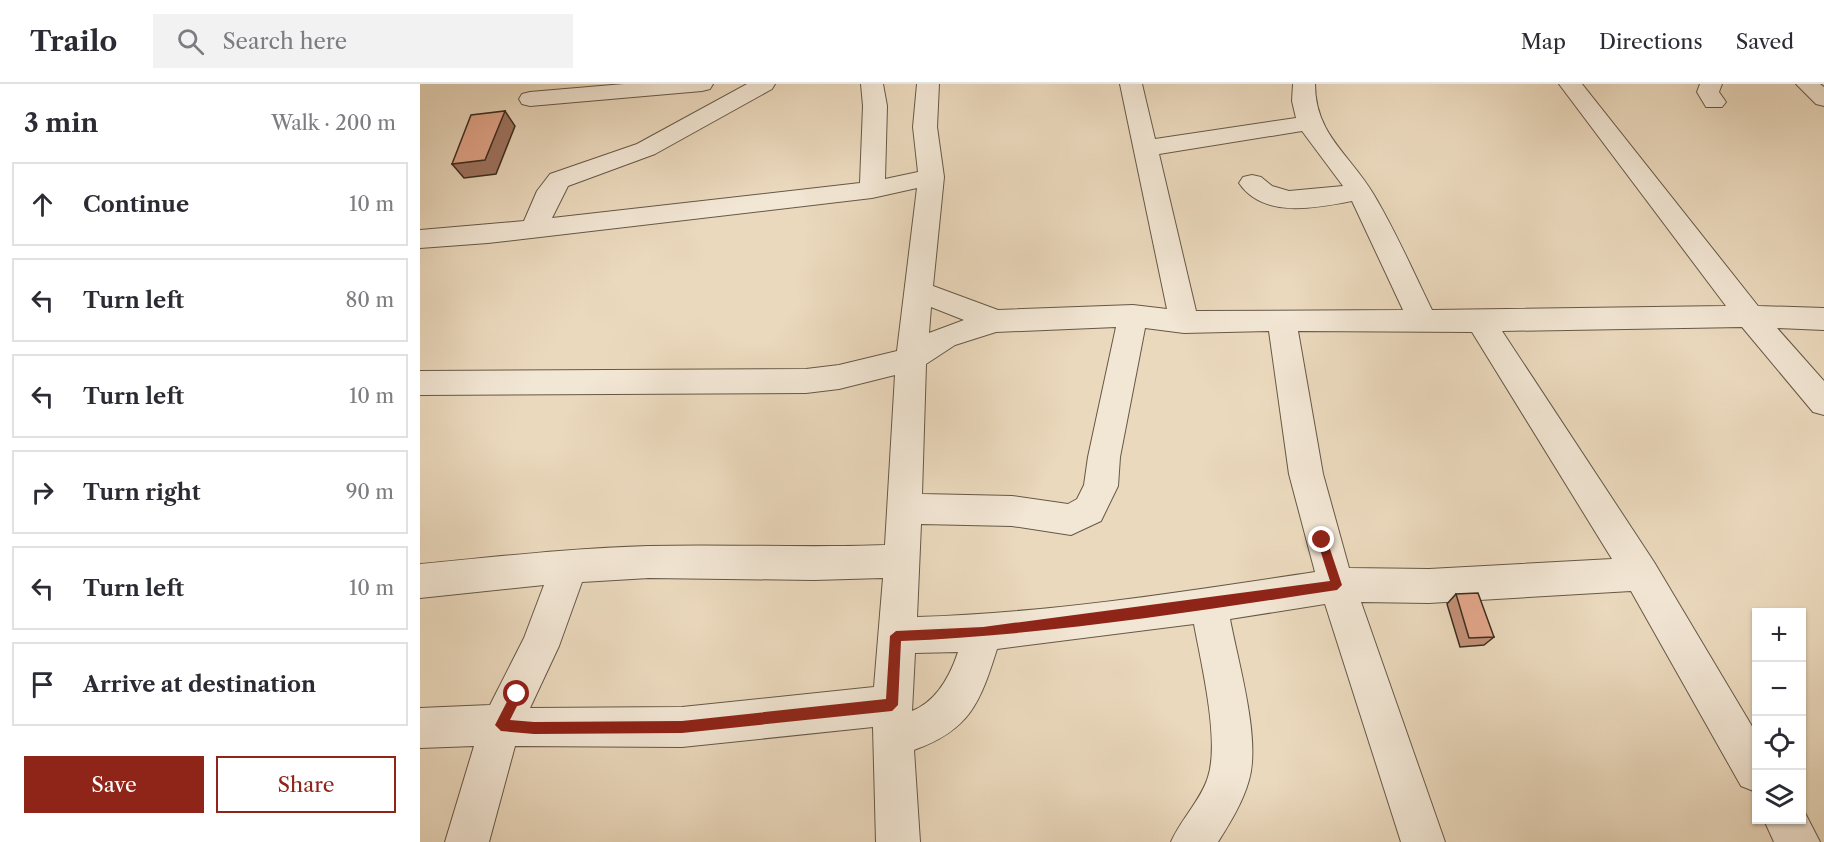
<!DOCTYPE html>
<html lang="en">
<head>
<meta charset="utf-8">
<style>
  body { margin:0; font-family:"Libre Caslon Text",serif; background:#f2f2f3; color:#2b2b33 }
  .controls { position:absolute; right:18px; bottom:18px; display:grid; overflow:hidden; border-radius:0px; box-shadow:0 2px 4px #0004 }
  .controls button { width:54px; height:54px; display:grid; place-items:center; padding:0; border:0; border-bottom:2px solid #e1e1e2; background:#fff; color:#2b2b33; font:30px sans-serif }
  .stop { position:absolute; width:18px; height:18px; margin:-14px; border:4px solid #8f2418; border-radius:50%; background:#fff }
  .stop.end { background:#8f2418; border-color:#fff; box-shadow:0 2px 6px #0008 }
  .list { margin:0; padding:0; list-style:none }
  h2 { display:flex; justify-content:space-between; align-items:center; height:78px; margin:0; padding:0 24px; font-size:26px }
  h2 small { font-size:20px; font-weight:400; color:#7c7c81 }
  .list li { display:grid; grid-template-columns:39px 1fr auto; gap:18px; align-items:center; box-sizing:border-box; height:84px; margin:0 12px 12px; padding:0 12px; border:2px solid #e1e1e2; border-radius:0px }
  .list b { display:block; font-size:22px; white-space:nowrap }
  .list em { font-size:20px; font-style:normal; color:#7c7c81 }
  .actions { display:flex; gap:12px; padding:18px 24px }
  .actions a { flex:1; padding:14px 0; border:2px solid #8f2418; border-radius:0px; text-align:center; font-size:21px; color:#8f2418 }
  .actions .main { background:#8f2418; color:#fff }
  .icon { flex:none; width:33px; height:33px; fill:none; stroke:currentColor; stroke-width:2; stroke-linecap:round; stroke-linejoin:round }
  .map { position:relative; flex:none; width:1404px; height:758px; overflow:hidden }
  header { display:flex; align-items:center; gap:36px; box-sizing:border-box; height:84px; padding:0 30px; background:#fff; border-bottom:2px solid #e1e1e2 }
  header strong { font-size:28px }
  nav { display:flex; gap:33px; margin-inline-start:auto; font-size:21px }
  .search { width:420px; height:54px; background:#f2f2f3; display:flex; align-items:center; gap:15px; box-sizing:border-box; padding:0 21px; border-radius:0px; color:#7c7c81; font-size:22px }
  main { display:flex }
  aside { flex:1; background:#fff }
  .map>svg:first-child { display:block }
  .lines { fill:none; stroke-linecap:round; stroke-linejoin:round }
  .minor-casing { stroke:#665847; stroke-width:2 }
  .minor { fill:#f2e6d4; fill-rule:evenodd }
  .wall { fill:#c49078; stroke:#392d20; stroke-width:1.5 }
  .shaded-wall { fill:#a07562; stroke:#392d20; stroke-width:1.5 }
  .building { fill:#e4a78c; stroke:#392d20; stroke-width:1.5 }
  .route { fill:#8f2418 }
</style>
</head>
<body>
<header>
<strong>Trailo</strong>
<div class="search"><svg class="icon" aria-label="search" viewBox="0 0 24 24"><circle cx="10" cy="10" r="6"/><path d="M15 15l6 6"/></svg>Search here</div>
<nav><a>Map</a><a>Directions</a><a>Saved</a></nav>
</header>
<main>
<aside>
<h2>3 min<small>Walk · 200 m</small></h2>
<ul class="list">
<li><svg class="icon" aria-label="ahead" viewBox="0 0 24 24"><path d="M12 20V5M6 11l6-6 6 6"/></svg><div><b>Continue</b></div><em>10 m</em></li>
<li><svg class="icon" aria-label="left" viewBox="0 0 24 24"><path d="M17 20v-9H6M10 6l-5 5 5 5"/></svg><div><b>Turn left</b></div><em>80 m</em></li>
<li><svg class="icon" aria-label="left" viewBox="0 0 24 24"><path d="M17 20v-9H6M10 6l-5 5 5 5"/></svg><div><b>Turn left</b></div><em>10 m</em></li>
<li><svg class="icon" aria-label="right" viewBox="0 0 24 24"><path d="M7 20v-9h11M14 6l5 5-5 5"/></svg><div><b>Turn right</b></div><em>90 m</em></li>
<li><svg class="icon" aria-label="left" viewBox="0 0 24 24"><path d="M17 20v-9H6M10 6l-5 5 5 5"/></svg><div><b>Turn left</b></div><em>10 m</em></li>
<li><svg class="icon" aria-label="arrive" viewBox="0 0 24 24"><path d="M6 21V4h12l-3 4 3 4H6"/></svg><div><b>Arrive at destination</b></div></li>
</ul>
<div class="actions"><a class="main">Save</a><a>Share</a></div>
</aside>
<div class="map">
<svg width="1404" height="758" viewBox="0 0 1404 758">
  <rect width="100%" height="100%" fill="#ebd9bd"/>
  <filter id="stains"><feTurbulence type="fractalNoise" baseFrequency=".00333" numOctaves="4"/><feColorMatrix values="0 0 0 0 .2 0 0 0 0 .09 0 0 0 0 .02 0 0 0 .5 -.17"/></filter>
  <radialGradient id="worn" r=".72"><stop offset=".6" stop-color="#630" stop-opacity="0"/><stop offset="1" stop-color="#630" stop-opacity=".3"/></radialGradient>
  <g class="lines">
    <defs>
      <path id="minor" d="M204 0H293L290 5 282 7 110 22 102 20 99 15 102 10 110 8Z
        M327 0H355L352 5 235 70 148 102 132 134 440 99 443 22 441 0H463L467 22 465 95 498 88 493 43 497 0H519L517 43 524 93 513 202 578 226 713 221 747 225 700 0H722L735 55 876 34 872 17 873 0H895C895 51 930 70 954 111 976 148 993 187 1012 226L1306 222 1139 0H1162L1338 222 1404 224V246L1357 244 1404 297V331L1393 328 1322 243 1082 247 1234 478 1336 649V708L1321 702 1211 507 1009 519 941 518 1025 758H981L905 520 810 535C818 578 841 655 829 696 823 718 810 739 798 758H751C761 735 781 716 788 693 800 656 781 579 774 540L577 565C560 619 550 646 494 666L500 758H456L453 643 262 663 95 662 69 758H25L54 662 0 664V624L70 621 104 554 124 501 0 514V480C76 473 152 464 228 462 307 460 386 464 465 461L475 291 419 305 386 309 0 311V287L386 285 419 281 477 267 497 104 452 114 68 159 0 164V146L104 137 117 107 130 90 217 60ZM882 47 923 102 869 107 852 102 841 93 832 91 823 93 819 99C843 135 897 124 932 117L983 226 776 227 739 70ZM511 223 544 236 509 249ZM696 243 668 373 664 401 657 415 648 420 592 412 502 410 506 280 535 261 576 248ZM725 244 764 249 849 247 869 390 895 488C763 508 630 529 497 533L501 440 592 442 651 451 681 437 698 402 700 373ZM878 247 1052 248 1192 475 1009 485 929 484 903 390ZM229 494 394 496 463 494 454 603 262 623 110 624 139 562 162 498ZM538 568C530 592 517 617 492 627L495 569Z
        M1280 0H1302L1299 8 1306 18 1302 23H1286L1277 8Z
        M1376 0H1400L1404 3V22L1396 20Z
        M1382 723 1400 758H1354L1344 736H1382Z"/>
    </defs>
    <!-- minor casing -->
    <use href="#minor" class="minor-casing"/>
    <!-- minor -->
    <use href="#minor" class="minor"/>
  </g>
  <!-- wall -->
  <path class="wall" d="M1036 510 1074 553 1064 561 1040 563 1027 520Z"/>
  <!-- shaded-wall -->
  <path class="shaded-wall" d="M85 27 95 42 76 90 44 94 32 80Z"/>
  <!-- building -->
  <path class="building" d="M85 27 65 76 32 80 51 31Z
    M1058 509 1074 553 1049 554 1036 510Z"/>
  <!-- route -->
  <path class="route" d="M902 452 907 456 922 501 917 506C772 528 627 551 481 557L478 621 472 627 262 649 114 650 81 647 75 641 93 606 97 604 103 610 90 636 114 638 262 637 466 615 470 552 476 547 563 543 910 497 897 456Z"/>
  <rect width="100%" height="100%" filter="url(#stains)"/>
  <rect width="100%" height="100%" fill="url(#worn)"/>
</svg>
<div class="controls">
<button>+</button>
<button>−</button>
<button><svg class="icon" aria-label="locate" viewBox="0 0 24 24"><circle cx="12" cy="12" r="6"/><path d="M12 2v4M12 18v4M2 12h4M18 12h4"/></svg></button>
<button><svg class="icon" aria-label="layers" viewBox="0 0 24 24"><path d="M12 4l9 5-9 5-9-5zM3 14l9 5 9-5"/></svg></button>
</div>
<div class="stop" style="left:97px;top:610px"></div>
<div class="stop end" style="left:902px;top:456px"></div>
</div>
</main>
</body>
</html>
